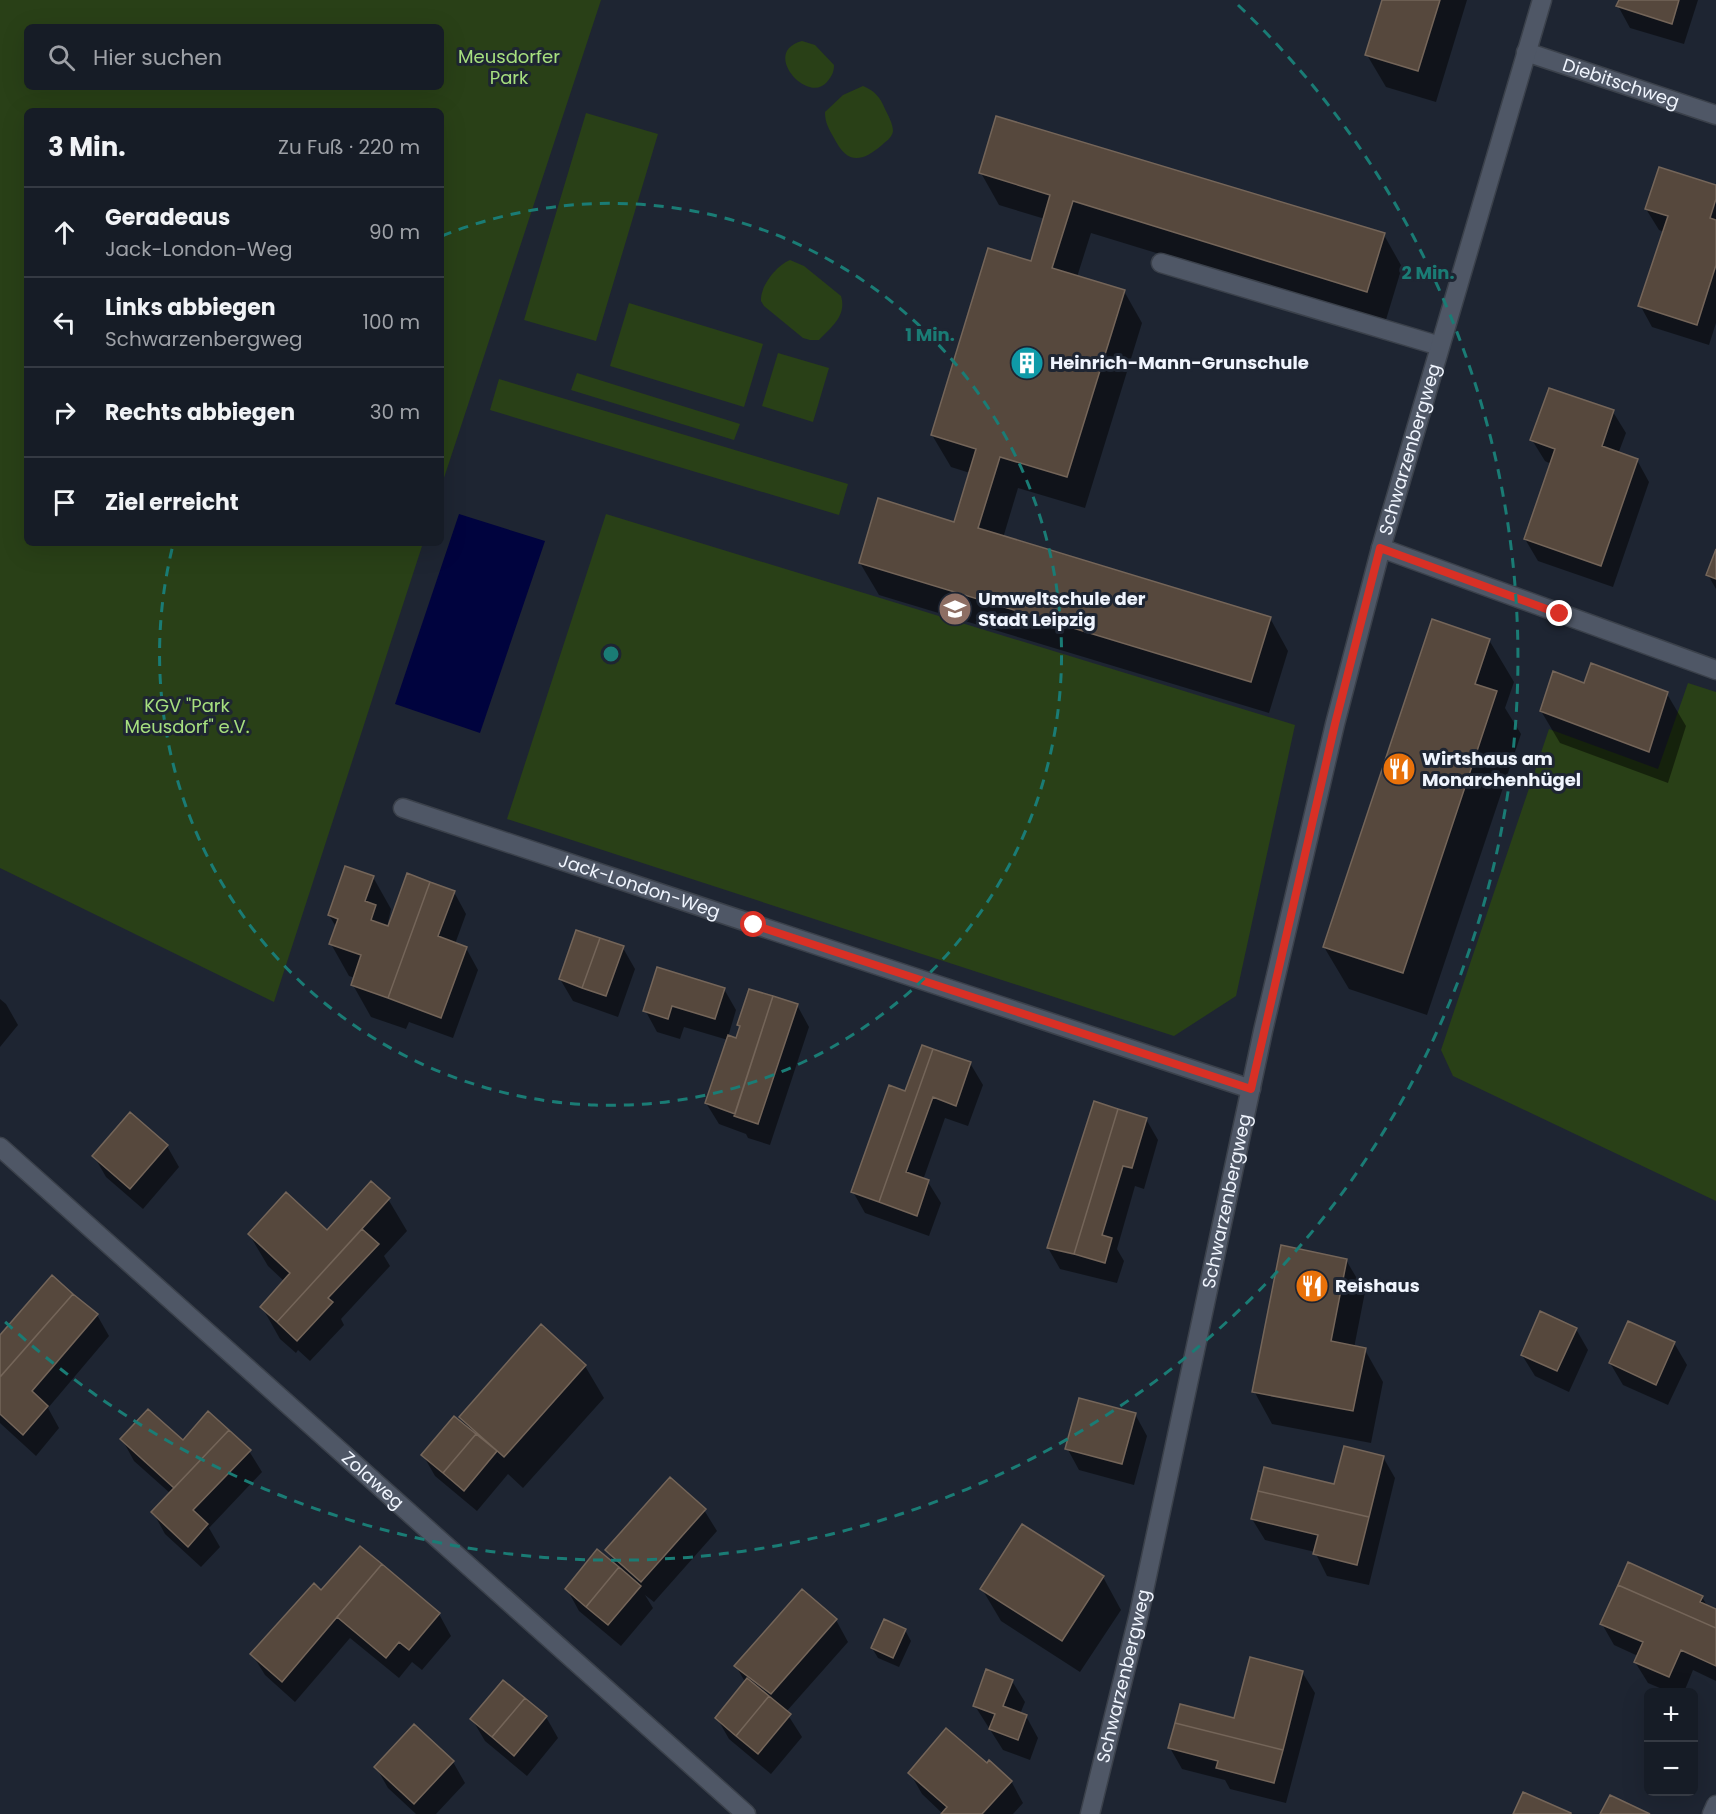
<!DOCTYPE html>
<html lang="de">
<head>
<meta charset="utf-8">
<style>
  body { margin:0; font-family:Poppins,sans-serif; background:#1f252e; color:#f1f3f6 }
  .controls { position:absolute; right:18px; bottom:18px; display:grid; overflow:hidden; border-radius:9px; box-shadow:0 6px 24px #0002 }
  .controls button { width:54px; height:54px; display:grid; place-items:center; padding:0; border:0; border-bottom:2px solid #353a43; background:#161c26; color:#f1f3f6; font:30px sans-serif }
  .stop { position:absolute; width:18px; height:18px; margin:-14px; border:4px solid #d93025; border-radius:50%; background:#fff }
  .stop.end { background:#d93025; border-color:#fff; box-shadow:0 2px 6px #0008 }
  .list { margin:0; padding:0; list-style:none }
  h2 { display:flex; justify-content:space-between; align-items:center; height:78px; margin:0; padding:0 24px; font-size:26px }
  h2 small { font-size:20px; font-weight:400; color:#9ea1a7 }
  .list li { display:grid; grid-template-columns:39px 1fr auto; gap:18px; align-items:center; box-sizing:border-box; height:90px; padding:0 24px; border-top:2px solid #353a43 }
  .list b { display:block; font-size:22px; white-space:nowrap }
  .list p { margin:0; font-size:20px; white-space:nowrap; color:#9ea1a7 }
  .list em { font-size:20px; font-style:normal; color:#9ea1a7 }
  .icon { flex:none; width:33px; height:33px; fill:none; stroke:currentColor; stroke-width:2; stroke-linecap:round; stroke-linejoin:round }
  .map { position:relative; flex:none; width:1716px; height:1814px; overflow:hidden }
  .search { position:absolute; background:#161c26; box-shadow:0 6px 24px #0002; left:24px; top:24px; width:420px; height:66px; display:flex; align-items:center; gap:15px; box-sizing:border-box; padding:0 21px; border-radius:9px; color:#9ea1a7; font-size:22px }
  .panel { position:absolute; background:#161c26; box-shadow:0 6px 24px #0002; left:24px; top:108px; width:420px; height:438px; border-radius:9px }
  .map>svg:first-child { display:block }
  .green { fill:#294017; fill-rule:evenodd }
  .water { fill:#00033e }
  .shadow { fill:#0007 }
  .building { fill:#56483d; stroke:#746559; stroke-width:1.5 }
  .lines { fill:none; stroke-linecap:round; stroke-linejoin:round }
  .minor-casing { stroke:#3b414b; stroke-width:21 }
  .minor { stroke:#4f5766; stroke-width:18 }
  .route { stroke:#d93025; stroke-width:8 }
  .ring { fill:none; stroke:#1a7c75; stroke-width:3; stroke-dasharray:10 8 }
  .labels { text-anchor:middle; stroke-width:6; stroke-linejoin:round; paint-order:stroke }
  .park-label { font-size:18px; fill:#a7e07f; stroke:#1e2532 }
  .street-label { font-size:18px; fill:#f0f5fe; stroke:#1e2532 }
  .poi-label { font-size:18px; font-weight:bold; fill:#f0f5fe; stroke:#1e2532; text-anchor:start }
  .centre { fill:#1a7c75; stroke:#1e2532; stroke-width:3 }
  .ring-label { font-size:18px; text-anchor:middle; font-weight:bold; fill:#1a7c75; stroke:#1e2532; stroke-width:6; stroke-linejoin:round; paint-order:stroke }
</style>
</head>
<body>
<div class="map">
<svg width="1716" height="1814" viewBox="0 0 1716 1814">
  <rect width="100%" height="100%" fill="#1e2532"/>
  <!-- green -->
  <path class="green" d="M0 0H601L441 487V111H27V543H423L274 1002 0 868ZM27 27H441V87H27Z
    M802 41 815 45 834 65C834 72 832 76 827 82 808 105 760 52 802 41Z
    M863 86C875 91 880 97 885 109 888 115 893 124 893 131 892 138 886 141 882 145 861 163 847 164 834 138 829 129 825 123 825 112L843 95Z
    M586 113 658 134 596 341 524 320Z
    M790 260 804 266 841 296C847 316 831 327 819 340H810L803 338 764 306 761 301C760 286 777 265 790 260Z
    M629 303 763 344 744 407 610 366Z
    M778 353 829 368 813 422 762 406Z
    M577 373 740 424 734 440 571 390Z
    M499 379 848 484 839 515 490 410Z
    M606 514 1295 725 1236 996 1174 1036 507 819Z
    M1688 683 1716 692V1201L1453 1076 1441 1050 1549 729 1658 769Z"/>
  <!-- water -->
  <path class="water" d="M459 514 545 541 480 733 395 704Z"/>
  <!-- shadow -->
  <path class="shadow" d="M1384 0H1467L1436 102 1386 87 1367 55Z
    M1620 0H1698L1684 44 1630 28 1618 6Z
    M981 173 1384 235 1402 267 1385 323 1091 233 1077 277 1124 291 1142 323 1085 508 1018 488 1003 538 1270 618 1288 651 1269 713 879 595 860 563 955 524 970 473 951 467 932 435 1032 263 1045 219 999 205Z
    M1716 187V323L1709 345 1652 327 1640 305 1664 232 1659 230 1646 209Z
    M1613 412 1626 433 1618 454 1637 460 1649 482 1613 587 1538 561 1525 539 1551 464 1545 461 1532 440Z
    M1716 554V589L1708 575Z
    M1489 640 1514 682 1505 708 1521 734 1427 1015 1349 989 1324 947Z
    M1585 685 1667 694 1686 726 1668 783 1560 743 1541 711Z
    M373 877 391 909 387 927 454 892 466 914 455 944 466 948 478 970 453 1038 409 1022 406 1029 371 1017 353 985 355 978 349 976 331 944 336 927 329 915Z
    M623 948 635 969 618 1017 573 1001 560 979Z
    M724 989 736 1010 728 1037 737 1039 741 1028 739 1025 797 1005 809 1027 770 1145 748 1138 746 1134 719 1124 706 1103 728 1040 684 1027 680 1039 657 1032 645 1010Z
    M0 999 6 1004 18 1025 0 1047Z
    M970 1063 983 1085 968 1126 945 1118 923 1180 928 1182 941 1203 929 1236 865 1213 853 1192 906 1093Z
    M1146 1119 1158 1140 1144 1189 1135 1186 1117 1249 1124 1261 1117 1283 1060 1269 1048 1248Z
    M167 1146 179 1167 143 1209 106 1177 94 1156Z
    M388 1199 407 1231 384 1256 390 1266 341 1319 344 1325 310 1361 298 1350 296 1353 280 1339 262 1307 285 1282 268 1266 249 1234 327 1232Z
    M1346 1260 1365 1292 1354 1348 1365 1350 1383 1382 1371 1443 1272 1424 1254 1391Z
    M97 1315 109 1336 48 1408 59 1428 36 1456 0 1423V1337Z
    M541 1327 585 1366 604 1398 523 1488 508 1474 477 1511 435 1476 423 1455 467 1428 460 1417Z
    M1576 1329 1588 1350 1569 1392 1535 1376 1522 1355Z
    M1674 1343 1687 1365 1668 1405 1623 1385 1610 1363Z
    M1135 1414 1147 1436 1134 1485 1079 1470 1067 1448Z
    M122 1439 183 1442 249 1451 262 1472 209 1528 220 1547 201 1567 165 1534 153 1512 171 1494 134 1461Z
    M1383 1457 1395 1478 1369 1585 1327 1576 1315 1552 1265 1540 1252 1519 1335 1486Z
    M704 1510 717 1531 654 1602 645 1595 653 1608 621 1646 579 1611 567 1589 617 1567 607 1550Z
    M360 1548 439 1614 451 1636 422 1670 412 1662 399 1678 350 1638 295 1702 265 1675 252 1654 321 1592Z
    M1103 1577 1121 1610 1080 1672 1001 1621 982 1589Z
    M1702 1597 1708 1607 1716 1611V1681L1693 1670 1684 1692H1669L1648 1683 1635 1662 1638 1656 1614 1645 1602 1624Z
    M836 1620 848 1642 786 1712 802 1737 771 1774 729 1739 717 1718 745 1682 736 1666Z
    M905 1630 911 1641 899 1667 878 1658 872 1648Z
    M1302 1672 1315 1693 1286 1803 1230 1789 1225 1780 1182 1769 1170 1748 1235 1720Z
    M1012 1681 1025 1702 1020 1714 1026 1716 1038 1738 1030 1760 1003 1750 975 1706Z
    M546 1717 558 1738 527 1776 485 1741 472 1719Z
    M453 1762 465 1783 436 1814H416L388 1788 376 1767Z
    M987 1765 1011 1781 1023 1803 1013 1814H943L922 1794 910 1773Z"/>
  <!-- building -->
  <path class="building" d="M1382 0H1440L1418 71 1365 55Z
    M1619 0H1679L1672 24 1616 6Z
    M996 116 1385 233 1367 292 1073 201 1052 268 1125 290 1067 477 1000 457 978 528 1271 617 1251 682 859 563 878 498 954 522 976 449 931 435 988 248 1031 261 1050 195 979 173Z
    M1659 167 1716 185V199L1710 218 1716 220V265L1697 325 1638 306 1668 216 1645 209Z
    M1549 388 1614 410 1602 446 1638 459 1601 566 1524 539 1555 449 1530 440Z
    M1716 549V579L1706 575Z
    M1432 619 1490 639 1475 684 1497 691 1403 973 1323 947Z
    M1591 663 1668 692 1649 752 1540 711 1553 671 1584 683Z
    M345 866 374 876 365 901 376 905 371 920 388 926 407 873 430 882 388 998 351 985 361 955 329 944 338 919 328 915Z
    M430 882 455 891 438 936 467 947 441 1018 388 998Z
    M576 930 600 938 582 988 559 979Z
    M600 938 624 946 606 996 582 988Z
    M657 967 725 988 715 1019 672 1006 668 1019 643 1011Z
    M749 989 773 996 735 1114 705 1103 728 1035 736 1038 740 1026 737 1025Z
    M773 996 798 1004 758 1124 734 1116Z
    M922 1045 933 1049 879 1202 851 1192 889 1085 905 1091Z
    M933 1049 971 1062 956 1106 933 1097 906 1172 929 1180 917 1216 879 1202Z
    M1094 1101 1118 1109 1074 1254 1047 1248Z
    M1118 1109 1147 1118 1132 1168 1123 1166 1102 1235 1112 1238 1105 1263 1074 1254Z
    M130 1112 168 1145 130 1189 92 1156Z
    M371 1181 390 1198 277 1322 260 1307 290 1273 248 1234 286 1192 327 1230Z
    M362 1229 379 1244 328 1298 333 1302 297 1341 277 1322Z
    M1281 1245 1347 1259 1331 1341 1366 1348 1353 1411 1252 1392Z
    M52 1275 73 1294 0 1377V1335Z
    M73 1294 98 1314 32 1391 48 1406 23 1435 0 1414V1377Z
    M1540 1311 1577 1328 1557 1371 1521 1355Z
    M1628 1321 1675 1342 1656 1385 1609 1363Z
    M541 1324 586 1365 504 1457 459 1417Z
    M1079 1398 1136 1413 1122 1464 1065 1449Z
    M148 1409 183 1440 208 1411 229 1430 174 1488 120 1439Z
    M454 1416 476 1434 443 1473 421 1455Z
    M229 1430 251 1450 193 1510 208 1524 188 1547 151 1512Z
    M476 1434 497 1451 464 1491 443 1473Z
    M1344 1446 1384 1456 1369 1517 1258 1491 1264 1467 1334 1484Z
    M670 1477 706 1509 641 1582 605 1550Z
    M1258 1491 1369 1517 1357 1565 1313 1554 1318 1535 1251 1519Z
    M1022 1524 1104 1576 1062 1641 980 1589Z
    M360 1546 382 1564 282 1682 250 1654 314 1583 321 1590Z
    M597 1549 619 1567 586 1607 565 1589Z
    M1628 1562 1703 1596 1700 1602 1716 1609V1628L1618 1585Z
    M382 1564 440 1613 409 1650 399 1642 386 1658 337 1617Z
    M619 1567 641 1586 608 1625 586 1607Z
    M1618 1585 1716 1628V1666L1681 1650 1669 1677 1634 1662 1643 1642 1600 1624Z
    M802 1589 837 1619 771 1694 734 1666Z
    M884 1619 906 1629 893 1658 871 1648Z
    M1250 1657 1303 1671 1283 1750 1175 1723 1180 1704 1234 1718Z
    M986 1669 1013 1680 1003 1706 1027 1715 1018 1740 989 1729 995 1714 973 1706Z
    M747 1678 769 1696 736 1736 715 1718Z
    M503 1680 525 1698 492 1737 470 1719Z
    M769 1696 791 1714 758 1754 736 1736Z
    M525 1698 547 1716 514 1756 492 1737Z
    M1175 1723 1283 1750 1274 1783 1216 1768 1218 1761 1168 1748Z
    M414 1724 454 1761 414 1804 374 1767Z
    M946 1728 987 1763 989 1760 1012 1781 982 1814H941L947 1807 908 1773Z
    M1523 1792 1571 1813V1814H1513Z
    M1610 1795 1650 1814H1600Z"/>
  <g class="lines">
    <defs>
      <g id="minor">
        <path id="s1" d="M1526 52 1716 115"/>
        <path d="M1161 263 1440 346"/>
        <path d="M1381 548 1716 670"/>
        <path id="s2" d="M403 808 1251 1089"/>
        <path id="s3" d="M0 1147 746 1814"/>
        <path id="s4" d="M1090 1814 1139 1614 1263 1031 1335 724 1381 548 1542 0"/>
        <path d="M1712 1814 1716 1805"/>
      </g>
    </defs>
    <!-- minor casing -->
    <use href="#minor" class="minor-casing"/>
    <!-- minor -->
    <use href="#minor" class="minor"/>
  </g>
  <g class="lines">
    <!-- route -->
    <path class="route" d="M754 925 1251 1089 1335 724 1380 548 1560 614"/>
  </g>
  <!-- distance rings -->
  <g class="ring">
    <path d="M442 236A451 451 0 1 1 173 545"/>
    <path d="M1238 5A902 902 0 0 1 2 1319"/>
  </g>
  <!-- icons -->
  <defs>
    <symbol id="building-disc" viewBox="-11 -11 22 22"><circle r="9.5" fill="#0f9aa8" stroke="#1e2532"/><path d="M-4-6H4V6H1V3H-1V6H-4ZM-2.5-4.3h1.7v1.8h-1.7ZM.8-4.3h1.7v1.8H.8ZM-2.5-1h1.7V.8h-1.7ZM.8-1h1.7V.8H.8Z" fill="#fff"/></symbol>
    <symbol id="school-disc" viewBox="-11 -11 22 22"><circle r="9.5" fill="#8d6e63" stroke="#1e2532"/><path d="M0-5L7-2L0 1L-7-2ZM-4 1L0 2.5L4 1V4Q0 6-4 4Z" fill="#fff"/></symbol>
    <symbol id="restaurant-disc" viewBox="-11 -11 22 22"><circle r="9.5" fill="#e8710a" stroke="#1e2532"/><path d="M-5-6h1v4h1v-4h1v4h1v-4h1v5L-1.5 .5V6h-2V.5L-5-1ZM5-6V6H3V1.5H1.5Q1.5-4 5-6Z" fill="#fff"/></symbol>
  </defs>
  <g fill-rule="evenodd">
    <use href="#building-disc" x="1008" y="344" width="38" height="38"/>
    <use href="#school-disc" x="936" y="590" width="38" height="38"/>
    <use href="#restaurant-disc" x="1380" y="750" width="38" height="38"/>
    <use href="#restaurant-disc" x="1293" y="1267" width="38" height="38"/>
  </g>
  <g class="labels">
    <!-- park labels -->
    <g class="park-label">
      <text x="509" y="63">Meusdorfer<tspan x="509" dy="21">Park</tspan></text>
      <text x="187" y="712">KGV "Park<tspan x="187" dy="21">Meusdorf" e.V.</tspan></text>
    </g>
    <!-- street labels -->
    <g class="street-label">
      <text dy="6" stroke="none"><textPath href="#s1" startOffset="100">Diebitschweg</textPath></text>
      <text dy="6" stroke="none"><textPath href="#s4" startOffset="1402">Schwarzenbergweg</textPath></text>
      <text dy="6" stroke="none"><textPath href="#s2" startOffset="249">Jack-London-Weg</textPath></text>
      <text dy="6" stroke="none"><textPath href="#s4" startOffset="628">Schwarzenbergweg</textPath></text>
      <text dy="6" stroke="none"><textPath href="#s3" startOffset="500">Zolaweg</textPath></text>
      <text dy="6" stroke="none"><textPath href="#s4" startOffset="142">Schwarzenbergweg</textPath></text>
    </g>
    <!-- poi labels -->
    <g class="poi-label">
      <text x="1050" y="369">Heinrich-Mann-Grunschule</text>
      <text x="978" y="605">Umweltschule der<tspan x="978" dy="21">Stadt Leipzig</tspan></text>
      <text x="1422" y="765">Wirtshaus am<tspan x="1422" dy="21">Monarchenhügel</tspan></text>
      <text x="1335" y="1292">Reishaus</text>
    </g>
  </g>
  <circle cx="611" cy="654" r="9" class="centre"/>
  <g class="ring-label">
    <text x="1428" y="279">2 Min.</text>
    <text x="930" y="341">1 Min.</text>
  </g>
</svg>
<div class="controls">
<button>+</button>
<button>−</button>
</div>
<div class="stop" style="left:754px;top:925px"></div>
<div class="stop end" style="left:1560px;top:614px"></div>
<div class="search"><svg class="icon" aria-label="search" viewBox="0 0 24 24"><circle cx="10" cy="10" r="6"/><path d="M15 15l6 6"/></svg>Hier suchen</div>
<section class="panel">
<h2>3 Min.<small>Zu Fuß · 220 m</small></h2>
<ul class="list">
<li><svg class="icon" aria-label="ahead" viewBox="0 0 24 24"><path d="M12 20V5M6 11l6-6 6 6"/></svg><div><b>Geradeaus</b><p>Jack-London-Weg</p></div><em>90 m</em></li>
<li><svg class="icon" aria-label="left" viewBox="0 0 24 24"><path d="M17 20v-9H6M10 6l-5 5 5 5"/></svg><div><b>Links abbiegen</b><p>Schwarzenbergweg</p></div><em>100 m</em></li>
<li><svg class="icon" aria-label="right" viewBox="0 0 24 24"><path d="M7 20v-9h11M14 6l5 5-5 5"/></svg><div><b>Rechts abbiegen</b></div><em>30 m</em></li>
<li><svg class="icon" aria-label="arrive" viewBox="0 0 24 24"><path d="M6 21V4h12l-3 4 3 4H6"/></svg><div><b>Ziel erreicht</b></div></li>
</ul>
</section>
</div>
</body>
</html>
